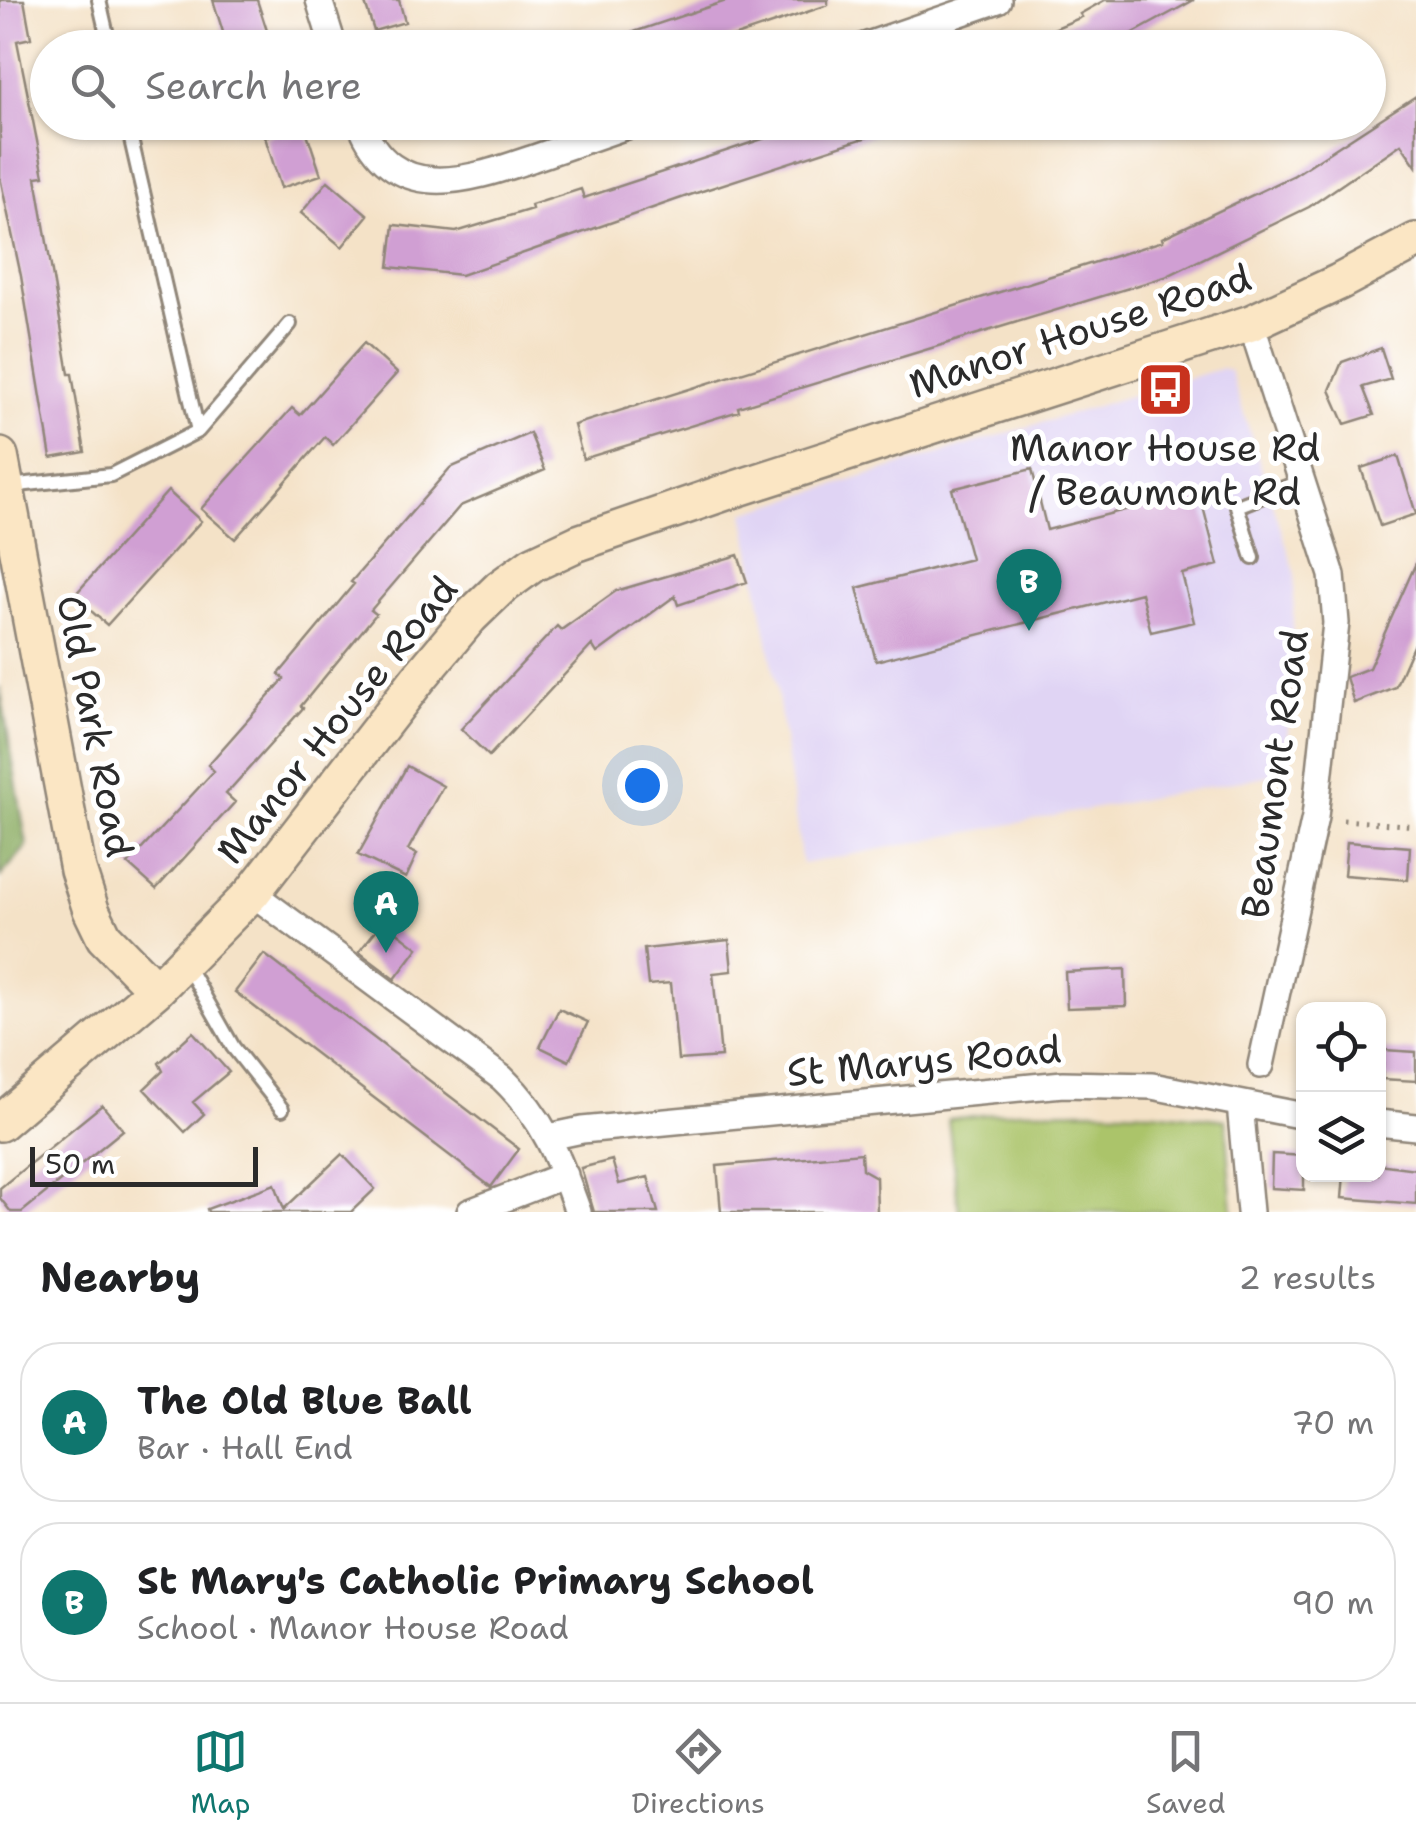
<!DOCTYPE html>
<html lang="en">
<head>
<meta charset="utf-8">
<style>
  body { margin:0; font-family:"Shantell Sans",sans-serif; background:#f2f2f2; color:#202124 }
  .controls { position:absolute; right:30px; bottom:30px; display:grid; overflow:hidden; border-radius:20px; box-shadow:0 2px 8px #0004 }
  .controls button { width:90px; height:90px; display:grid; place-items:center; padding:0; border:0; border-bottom:2px solid #e0e0e0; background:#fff; color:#202124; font:50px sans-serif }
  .scale { position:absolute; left:30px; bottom:25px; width:228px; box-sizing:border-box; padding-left:10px; border:5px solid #2b2b2b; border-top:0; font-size:28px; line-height:35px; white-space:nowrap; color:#2b2b2b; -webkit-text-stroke:8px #fff; paint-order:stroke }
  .you { position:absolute; left:642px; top:785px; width:35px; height:35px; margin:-25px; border:8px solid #fff; border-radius:50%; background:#1a73e8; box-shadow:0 0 0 15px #1a73e833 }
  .badge { display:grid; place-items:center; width:65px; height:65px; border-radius:50%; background:#0f766e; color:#fff; font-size:32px; font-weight:700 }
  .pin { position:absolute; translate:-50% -82px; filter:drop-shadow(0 2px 5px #0008) }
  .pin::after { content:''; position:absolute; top:52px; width:35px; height:30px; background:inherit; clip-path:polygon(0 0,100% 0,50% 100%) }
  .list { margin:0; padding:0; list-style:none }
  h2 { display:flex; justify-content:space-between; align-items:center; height:130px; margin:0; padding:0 40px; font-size:42px }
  h2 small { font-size:32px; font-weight:400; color:#757577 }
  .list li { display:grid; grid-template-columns:65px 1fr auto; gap:30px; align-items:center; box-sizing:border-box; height:160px; margin:0 20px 20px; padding:0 20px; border:2px solid #e0e0e0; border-radius:40px }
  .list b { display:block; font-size:38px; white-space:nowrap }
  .list p { margin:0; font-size:32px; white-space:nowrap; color:#757577 }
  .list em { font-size:32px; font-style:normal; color:#757577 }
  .icon { flex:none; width:55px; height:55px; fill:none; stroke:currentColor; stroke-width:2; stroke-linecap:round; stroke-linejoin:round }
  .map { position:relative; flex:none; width:1416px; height:1212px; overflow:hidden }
  .search { position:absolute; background:#fff; box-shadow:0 2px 8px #0004; left:30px; right:30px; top:30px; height:110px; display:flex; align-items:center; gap:25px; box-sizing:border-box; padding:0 35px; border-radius:55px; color:#757577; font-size:38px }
  .sheet { height:490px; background:#fff }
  nav { display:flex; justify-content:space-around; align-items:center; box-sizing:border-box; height:140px; border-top:2px solid #e0e0e0; background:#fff; font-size:28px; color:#757577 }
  nav a { display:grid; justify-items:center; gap:5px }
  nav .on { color:#0f766e }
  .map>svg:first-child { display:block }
  .built { fill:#e0d4f4 }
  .green { fill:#abc46a; stroke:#6b784a; stroke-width:2.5 }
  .forest { fill:#88aa5e; stroke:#5a6a44; stroke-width:2.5 }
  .building { fill:#d09fd3 }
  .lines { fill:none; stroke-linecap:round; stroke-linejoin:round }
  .lane-casing { stroke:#908679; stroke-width:18 }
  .street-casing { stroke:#908679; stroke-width:30 }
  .secondary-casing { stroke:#908679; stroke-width:40 }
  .path { stroke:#908679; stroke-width:5; stroke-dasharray:2.5 8; stroke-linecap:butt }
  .lane { stroke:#fff; stroke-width:12 }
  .street { stroke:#fff; stroke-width:25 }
  .secondary { stroke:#fbe6c4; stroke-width:35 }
  .labels { text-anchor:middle; stroke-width:10; stroke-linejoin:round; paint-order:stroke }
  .street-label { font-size:38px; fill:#2b2b2b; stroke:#fff }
  .poi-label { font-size:38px; fill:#2b2b2b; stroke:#fff }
</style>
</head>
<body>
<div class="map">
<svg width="1416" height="1212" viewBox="0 0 1416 1212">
  <rect width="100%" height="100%" fill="#fff"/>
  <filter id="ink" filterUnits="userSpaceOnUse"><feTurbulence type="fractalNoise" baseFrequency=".01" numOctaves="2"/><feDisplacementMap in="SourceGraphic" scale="20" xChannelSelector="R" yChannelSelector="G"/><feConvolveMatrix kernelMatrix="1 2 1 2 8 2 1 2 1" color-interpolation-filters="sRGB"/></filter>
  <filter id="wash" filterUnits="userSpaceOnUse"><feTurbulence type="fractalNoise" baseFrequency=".0048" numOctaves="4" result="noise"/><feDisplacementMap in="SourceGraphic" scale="40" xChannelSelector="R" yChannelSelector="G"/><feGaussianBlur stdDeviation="2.25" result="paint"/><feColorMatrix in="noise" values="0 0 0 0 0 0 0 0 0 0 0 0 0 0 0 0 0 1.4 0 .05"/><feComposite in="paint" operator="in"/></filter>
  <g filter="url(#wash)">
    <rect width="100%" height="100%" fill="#f4e2c7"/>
    <!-- built -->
    <path class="built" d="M1222 368 1230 371 1295 572 1286 772 802 864 777 689 744 513Z"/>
    <!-- green -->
    <path class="green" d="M1090 1110 1155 1112 1226 1120 1233 1212H959L948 1119 1017 1111Z"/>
    <!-- forest -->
    <path class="forest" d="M0 687 27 846 0 877Z"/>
    <g id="blocks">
      <!-- building -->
      <path class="building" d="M0 0H24L31 38 17 41 44 176 36 177 69 374H72L85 452 51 458 21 276 0 177Z
        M213 0H257L269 37 228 48Z
        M364 0H399L405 22 374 31Z
        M729 0H828V5L700 48H602L601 43Z
        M1105 0H1194L1106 48H1009L1082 17 1080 14Z
        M1416 96V166L1401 144 1309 207 1165 277 738 407 739 411 583 459 574 425 1163 241 1162 238 1293 176Z
        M814 122H898V127L690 195 461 275 389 267 394 225 456 232 532 209 531 205 581 189 584 198Z
        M304 124 321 175 281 188 265 137Z
        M328 181 368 215 342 247 301 213Z
        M364 343 397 373 333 445 325 437 235 539 201 509 292 408 300 415Z
        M1381 348 1391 379 1363 387 1374 415 1345 424 1330 390 1342 362Z
        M530 433 545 470 460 506 371 610 376 614 301 706 303 708 226 794 235 802 156 889 128 864 214 771 208 765 284 679 279 674 354 584 351 582 450 468Z
        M1398 456 1416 514 1380 526 1361 468Z
        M1032 469 1047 530 1199 491 1218 565 1182 574 1194 622 1151 632 1141 593 876 661 857 588 971 559 952 489Z
        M168 491 201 521 107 625 74 596Z
        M738 555 747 582 678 605 675 596 597 653 592 645 489 756 461 729 557 626 561 630 616 591Z
        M1416 563V639L1395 687 1354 703 1346 677 1369 668Z
        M407 766 443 786 408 850 417 854 406 878 358 855Z
        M1347 842 1410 847 1408 880 1344 875Z
        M383 921 418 948 395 979 359 952Z
        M729 940 732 971 713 973 721 1057 678 1060 671 983 648 985 644 949Z
        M264 954 519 1149 491 1187 235 992Z
        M1125 969 1126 1006 1067 1008 1065 972Z
        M559 1009 588 1022 569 1061 540 1047Z
        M193 1032 229 1072 193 1102 204 1114 185 1132 144 1089 163 1071 159 1063Z
        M1384 1050 1416 1052V1081L1382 1079Z
        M102 1105 123 1130 22 1212H11L0 1198V1188Z
        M861 1153 862 1169 876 1177 877 1212H721L717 1166Z
        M342 1154 375 1189 351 1212H208L207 1209 275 1184 284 1209Z
        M1272 1154 1304 1156V1190L1271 1188Z
        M612 1160 619 1184 648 1177 658 1212H594L581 1168Z
        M1378 1164 1416 1169V1204L1342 1198 1344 1174H1378Z"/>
    </g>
  </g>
  <g filter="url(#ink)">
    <use href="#blocks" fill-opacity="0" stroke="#908679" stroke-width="2.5"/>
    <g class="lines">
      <defs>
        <path id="lane" d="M99 0 110 48
          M127 122 198 431
          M9 486 111 475 198 431 290 324
          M1253 558 1237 506 1302 481
          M186 964 233 1047 282 1109"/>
        <path id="street" d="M319 0 334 48
          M859 48 998 0
          M360 122C394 207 469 180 534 158 569 146 603 134 638 122
          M1251 323 1332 575 1336 623 1315 817 1261 1065
          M252 893 502 1078C544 1118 559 1158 578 1212
          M1240 1104 1250 1212
          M1378 1123 1416 1127
          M549 1137 582 1130 1063 1084 1152 1086 1304 1116
          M470 1212 565 1175"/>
        <path id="secondary" d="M0 456 78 870 91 910 104 937 156 990
          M0 1123 156 990 252 893 418 679 470 617 500 588 533 564 578 543 726 492 1251 323 1339 282 1416 241"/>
      </defs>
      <!-- lane casing -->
      <use href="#lane" class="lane-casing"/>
      <!-- street casing -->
      <use href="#street" class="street-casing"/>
      <!-- secondary casing -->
      <use href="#secondary" class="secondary-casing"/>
      <!-- path -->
      <path class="path" d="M1343 820 1416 826"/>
      <!-- lane -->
      <use href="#lane" class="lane"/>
      <!-- street -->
      <use href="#street" class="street"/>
      <!-- secondary -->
      <use href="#secondary" class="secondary"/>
    </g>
  </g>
  <!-- icons -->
  <defs>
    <symbol id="bus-square" viewBox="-11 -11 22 22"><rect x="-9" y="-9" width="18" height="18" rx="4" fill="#c8321e" stroke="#fff"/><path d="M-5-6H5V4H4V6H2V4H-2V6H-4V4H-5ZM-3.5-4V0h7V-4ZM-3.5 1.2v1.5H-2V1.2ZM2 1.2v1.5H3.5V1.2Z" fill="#fff"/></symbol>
  </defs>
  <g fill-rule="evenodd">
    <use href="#bus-square" x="1134" y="358" width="63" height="63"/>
  </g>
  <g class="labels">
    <!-- street labels -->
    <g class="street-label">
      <text transform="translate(1080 331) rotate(-18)" y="13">Manor House Road</text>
      <text transform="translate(337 720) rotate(-51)" y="13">Manor House Road</text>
      <text transform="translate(95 726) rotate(79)" y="13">Old Park Road</text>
      <text transform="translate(1275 774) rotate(-82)" y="13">Beaumont Road</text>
      <text transform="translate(924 1061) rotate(-5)" y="13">St Marys Road</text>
    </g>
    <!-- poi labels -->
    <g class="poi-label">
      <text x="1165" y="461">Manor House Rd<tspan x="1165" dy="44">/ Beaumont Rd</tspan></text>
    </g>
  </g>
</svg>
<div class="controls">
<button><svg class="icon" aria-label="locate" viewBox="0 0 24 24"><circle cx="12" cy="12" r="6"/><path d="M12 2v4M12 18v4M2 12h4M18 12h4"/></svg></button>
<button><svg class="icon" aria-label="layers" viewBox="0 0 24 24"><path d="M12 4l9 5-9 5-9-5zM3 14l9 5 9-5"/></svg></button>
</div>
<div class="scale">50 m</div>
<div class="you"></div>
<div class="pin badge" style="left:386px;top:953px">A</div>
<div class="pin badge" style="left:1029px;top:631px">B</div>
<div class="search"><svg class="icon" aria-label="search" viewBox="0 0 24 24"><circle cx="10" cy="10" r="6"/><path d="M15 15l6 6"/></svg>Search here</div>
</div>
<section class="sheet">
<h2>Nearby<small>2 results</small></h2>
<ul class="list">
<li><span class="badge">A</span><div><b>The Old Blue Ball</b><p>Bar · Hall End</p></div><em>70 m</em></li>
<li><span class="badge">B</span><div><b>St Mary's Catholic Primary School</b><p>School · Manor House Road</p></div><em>90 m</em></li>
</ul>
</section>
<nav>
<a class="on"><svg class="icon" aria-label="map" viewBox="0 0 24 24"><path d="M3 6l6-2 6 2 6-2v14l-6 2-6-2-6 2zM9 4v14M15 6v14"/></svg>Map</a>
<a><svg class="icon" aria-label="directions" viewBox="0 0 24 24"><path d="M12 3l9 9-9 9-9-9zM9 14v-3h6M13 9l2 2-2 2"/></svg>Directions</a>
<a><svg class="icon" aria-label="saved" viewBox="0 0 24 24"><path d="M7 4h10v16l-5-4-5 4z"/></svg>Saved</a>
</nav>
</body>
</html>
